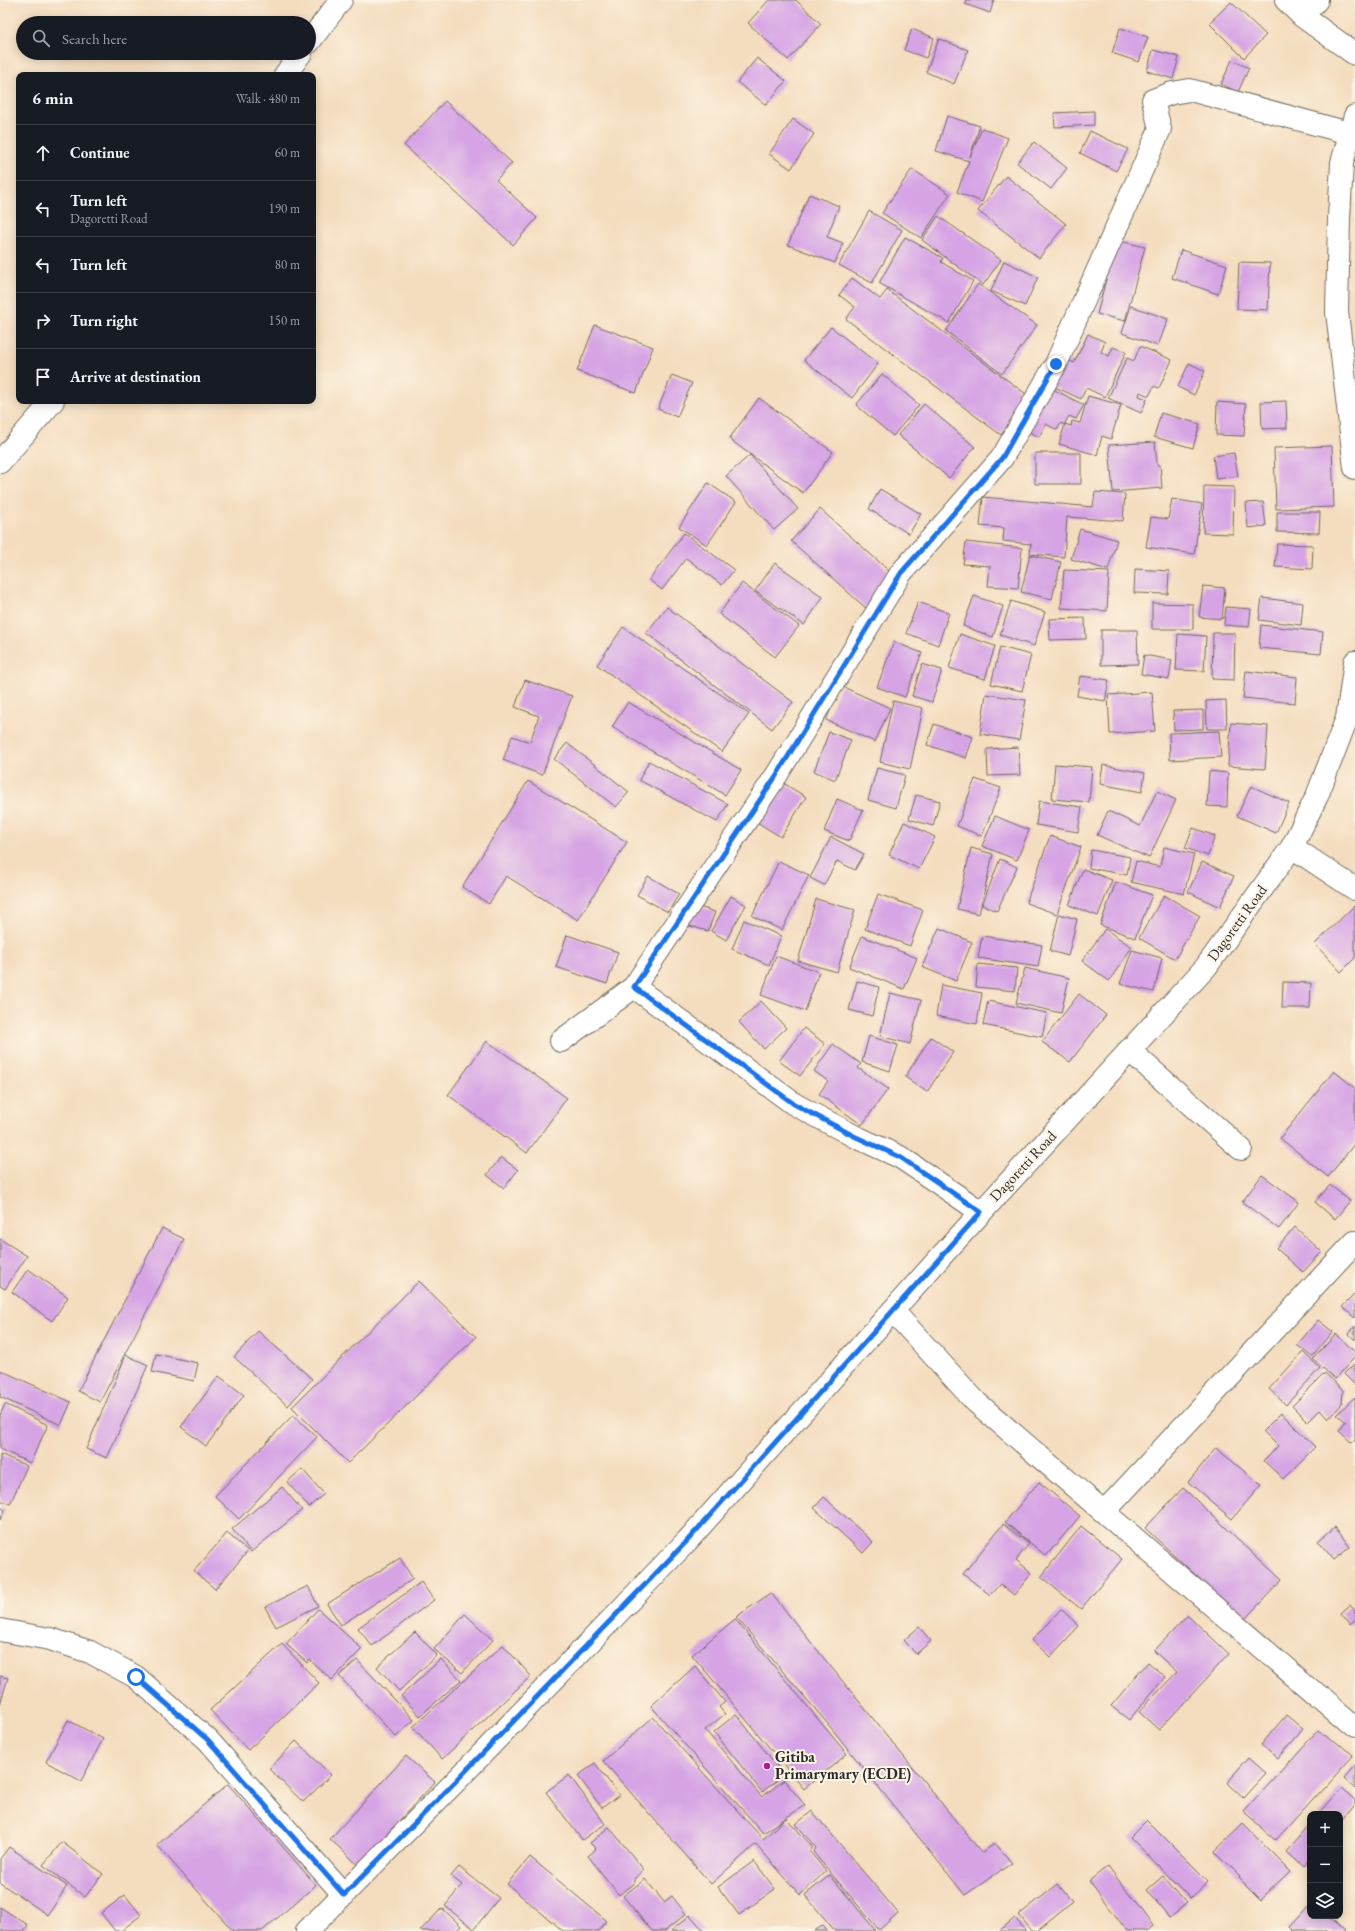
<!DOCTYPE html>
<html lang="en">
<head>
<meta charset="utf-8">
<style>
  body { margin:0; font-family:"EB Garamond",serif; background:#20242c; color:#f1f3f6 }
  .controls { position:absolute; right:12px; bottom:12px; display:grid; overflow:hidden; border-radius:8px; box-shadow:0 2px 10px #0003 }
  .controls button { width:36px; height:36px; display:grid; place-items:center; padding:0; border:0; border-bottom:1px solid #363941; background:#171b24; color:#f1f3f6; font:20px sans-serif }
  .stop { position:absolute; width:12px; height:12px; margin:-9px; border:3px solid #1a73e8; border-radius:50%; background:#fff }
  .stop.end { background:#1a73e8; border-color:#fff; box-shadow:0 1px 4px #0008 }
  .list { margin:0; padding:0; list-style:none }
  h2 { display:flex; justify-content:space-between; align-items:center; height:52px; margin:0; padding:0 16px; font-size:17px }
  h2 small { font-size:13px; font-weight:400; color:#9ea1a6 }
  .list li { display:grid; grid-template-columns:26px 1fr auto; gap:12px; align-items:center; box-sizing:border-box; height:56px; padding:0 16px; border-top:1px solid #363941 }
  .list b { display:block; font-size:15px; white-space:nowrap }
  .list p { margin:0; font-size:13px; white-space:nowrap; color:#9ea1a6 }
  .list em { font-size:13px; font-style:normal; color:#9ea1a6 }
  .icon { flex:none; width:22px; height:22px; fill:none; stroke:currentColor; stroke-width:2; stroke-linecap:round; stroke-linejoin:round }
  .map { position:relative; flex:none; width:1355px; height:1931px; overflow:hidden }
  .search { position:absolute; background:#171b24; box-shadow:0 2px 10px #0003; left:16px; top:16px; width:300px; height:44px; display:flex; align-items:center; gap:10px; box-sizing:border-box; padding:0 14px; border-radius:22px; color:#9ea1a6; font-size:15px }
  .panel { position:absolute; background:#171b24; box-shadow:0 2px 10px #0003; left:16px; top:72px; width:300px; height:332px; border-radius:8px }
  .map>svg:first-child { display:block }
  .building { fill:#d6a4e5 }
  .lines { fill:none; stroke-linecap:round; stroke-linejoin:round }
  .minor-casing { stroke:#71695e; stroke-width:24 }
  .major-casing { stroke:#71695e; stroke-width:24 }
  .minor { stroke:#fff; stroke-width:22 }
  .major { stroke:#fff; stroke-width:22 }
  .route { stroke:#1a73e8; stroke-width:5 }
  .poi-dot { fill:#b5179e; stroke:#fcf5e5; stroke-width:1.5 }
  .labels { text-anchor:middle; stroke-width:4; stroke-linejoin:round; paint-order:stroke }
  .street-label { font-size:15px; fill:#2b2b2b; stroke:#fcf5e5 }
  .poi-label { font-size:15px; font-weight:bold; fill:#2b2b2b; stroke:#fcf5e5; text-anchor:start }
</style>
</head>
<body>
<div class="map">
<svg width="1355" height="1931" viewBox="0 0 1355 1931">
  <rect width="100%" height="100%" fill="#fcf5e5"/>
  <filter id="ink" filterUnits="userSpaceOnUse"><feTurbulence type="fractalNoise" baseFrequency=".025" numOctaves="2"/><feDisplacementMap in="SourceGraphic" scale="8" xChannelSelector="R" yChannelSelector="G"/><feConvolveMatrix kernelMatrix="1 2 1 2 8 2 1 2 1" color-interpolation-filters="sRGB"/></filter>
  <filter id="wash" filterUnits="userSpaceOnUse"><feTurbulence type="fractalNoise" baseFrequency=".012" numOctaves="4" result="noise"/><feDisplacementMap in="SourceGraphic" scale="16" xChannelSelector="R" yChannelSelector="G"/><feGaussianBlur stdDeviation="0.9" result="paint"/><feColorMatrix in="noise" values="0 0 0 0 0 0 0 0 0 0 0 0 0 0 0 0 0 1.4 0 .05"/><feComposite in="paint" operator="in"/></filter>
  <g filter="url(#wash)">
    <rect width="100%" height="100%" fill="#f4dcbe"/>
    <g id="blocks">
      <!-- building -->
      <path class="building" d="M769 0H796L821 24 788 60 748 23Z
        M966 0H994L990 13 965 4Z
        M1231 2 1266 35 1244 58 1209 23Z
        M1120 28 1148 37 1139 62 1112 53Z
        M912 29 934 38 926 58 904 50Z
        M939 39 968 50 954 84 926 72Z
        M1153 50 1179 57 1173 79 1147 71Z
        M757 58 786 81 766 105 737 82Z
        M1232 60 1249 68 1238 92 1221 84Z
        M445 101 512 163 496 180 537 218 513 245 404 145Z
        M1094 111V125L1055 127 1054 113Z
        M947 116 980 126 970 157 982 128 1008 138 982 202 957 192 969 161 936 151Z
        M793 119 814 134 791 169 769 154Z
        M1090 131 1128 149 1116 171 1080 153Z
        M1034 142 1067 168 1051 189 1017 163Z
        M912 169 950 194 921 238 882 213Z
        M1006 176 1066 224 1039 258 978 211Z
        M809 194 839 206 827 237 843 243 835 263 788 245Z
        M869 211 902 230 872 283 839 265Z
        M938 216 1001 260 983 285 922 240Z
        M905 237 943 258 941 262 973 281 949 323 879 283Z
        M1116 240 1145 247 1125 321 1097 314Z
        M1181 250 1227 265 1218 294 1172 278Z
        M1004 261 1038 277 1025 306 991 291Z
        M1239 262 1270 263 1268 310 1237 309Z
        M852 278 880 299 887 290 1030 397 1001 435 846 319 855 307 839 295Z
        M978 284 1037 325 1002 374 946 331Z
        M1131 306 1168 319 1158 346 1122 333Z
        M595 325 653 347 636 393 577 371Z
        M831 327 878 364 852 398 804 360Z
        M1088 334 1105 342 1101 352 1109 356 1113 347 1126 352 1105 397 1086 388 1081 399 1051 385 1064 358 1074 363Z
        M1140 346 1172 360 1159 388 1154 386 1149 396 1140 392 1139 396 1147 399 1141 413 1108 398 1127 358 1134 361Z
        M1189 363 1205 371 1194 395 1178 387Z
        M882 374 919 405 893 436 856 405Z
        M672 375 692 383 677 417 658 409Z
        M1049 387 1084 405 1076 419 1069 416 1064 425 1061 423 1057 430 1046 424 1039 437 1025 430Z
        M1088 396 1121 405 1111 439 1102 436 1097 455 1059 444 1065 424 1071 426 1072 421 1080 423Z
        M759 398 833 452 803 493 729 439Z
        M1286 401 1287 428 1262 429 1261 402Z
        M1217 402 1246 404 1244 436 1216 435Z
        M924 404 975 447 949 478 898 435Z
        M1161 413 1200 424 1193 448 1154 437Z
        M1155 442 1157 465H1160L1162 488 1113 492 1109 445Z
        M1332 446 1334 507 1276 509 1274 448Z
        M1035 453H1081V484H1035Z
        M1234 453 1238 476 1216 479 1213 456Z
        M750 455 798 509 774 530 726 476Z
        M708 483 736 502 707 545 679 527Z
        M1204 486 1234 487 1233 534 1203 533Z
        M880 489 921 514 909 534 869 509Z
        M1095 492 1125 494 1123 521 1067 517 1064 557 1030 554 1031 544 1003 541 1004 528 980 526 983 497 1093 507Z
        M1172 499 1202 504 1194 554 1146 547 1151 517 1168 519Z
        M1263 502 1266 526 1248 528 1246 503Z
        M820 509 897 578 868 610 791 541Z
        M1277 512H1320L1319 533 1277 532Z
        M1080 529 1117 540 1108 570 1071 559Z
        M684 533 734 570 722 585 686 558 662 590 649 580Z
        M966 542 1022 548 1018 588 988 586 990 566 963 564Z
        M1277 544 1313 545 1312 569 1275 567Z
        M1030 555 1061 562 1052 599 1021 592Z
        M775 563 823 597 804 625 755 591Z
        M1135 569 1169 571 1168 594 1134 593Z
        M1064 570 1109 572 1107 611 1061 608Z
        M742 583 799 626 775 657 719 614Z
        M1203 586 1225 588 1222 619 1199 617Z
        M974 596 1003 606 993 637 963 626Z
        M1262 598 1303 603 1301 625 1259 620Z
        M1011 601 1045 612 1034 646 1000 635Z
        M918 602 949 613 938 645 906 633Z
        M1152 603 1193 604V629H1152Z
        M667 607 793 702 772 729 646 633Z
        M1226 607 1251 609 1249 627 1224 625Z
        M1085 618 1086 639 1050 640 1049 619Z
        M1261 625 1323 632 1321 654 1259 648Z
        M623 627 749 714 722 752 597 665Z
        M1101 630H1137L1138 664 1101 665Z
        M1213 633H1235L1234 680 1212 679Z
        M960 634 995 646 985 679 949 668Z
        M1178 634 1206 636 1204 671 1176 670Z
        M894 642 922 653 905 697 877 687Z
        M1000 647 1031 655 1022 691 991 684Z
        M1144 655 1172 660 1169 679 1141 674Z
        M922 664 942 670 932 702 912 696Z
        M1246 671 1297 677 1295 703 1243 698Z
        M1080 676 1109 680 1105 701 1077 696Z
        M525 680 572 696 542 775 503 760 512 736 530 742 539 716 515 707Z
        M841 686 890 708 875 742 826 720Z
        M1152 692 1155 731 1110 734 1108 695Z
        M986 694 1026 700 1019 740 980 734Z
        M1226 700 1227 729H1207L1206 701Z
        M893 701 923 708 910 769 880 762Z
        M628 702 741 770 725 795 612 727Z
        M1203 710V729L1174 730 1173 711Z
        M1231 723 1268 726 1265 769 1228 766Z
        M934 724 973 737 966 758 927 745Z
        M1219 731 1221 757 1170 760 1169 733Z
        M829 732 851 740 835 780 814 771Z
        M567 743 629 792 616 807 554 759Z
        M1018 747 1020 775 988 776 987 749Z
        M649 761 728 804 717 822 639 780Z
        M1055 764 1092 767 1089 802 1052 799Z
        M1103 765 1145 773 1142 792 1100 784Z
        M877 768 905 775 896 808 868 800Z
        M1209 771 1228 773 1227 807 1207 806Z
        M975 779 1001 788 982 836 957 826Z
        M528 781 627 842 578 920 506 876 489 904 462 887Z
        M780 781 806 797 781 837 755 821Z
        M1251 786 1289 803 1276 833 1237 816Z
        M1157 791 1176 800 1149 858 1097 835 1108 811 1140 826Z
        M916 795 940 801 933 826 909 819Z
        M837 799 863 810 849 841 824 831Z
        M1039 801 1082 807 1078 832 1036 825Z
        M995 816 1029 830 1017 860 982 846Z
        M904 822 935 837 919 869 889 855Z
        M1193 828 1215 836 1208 856 1185 848Z
        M1050 836 1081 847 1057 914 1026 903Z
        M831 837 864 854 855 870 837 861 824 885 810 878Z
        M1164 847 1194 854 1184 894 1131 882 1136 861 1160 867Z
        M971 848 993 854 979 914 957 909Z
        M1091 850 1130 857 1127 875 1089 868Z
        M1000 859 1017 867 997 911 982 905Z
        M779 861 809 875 782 930 752 916Z
        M1202 862 1234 876 1220 907 1188 892Z
        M1083 869 1112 880 1098 916 1069 905Z
        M648 876 679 894 668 912 637 895Z
        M1116 882 1152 895 1135 938 1100 925Z
        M878 894 923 910 910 946 865 929Z
        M1164 895 1200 916 1175 959 1139 938Z
        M731 896 746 905 726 940 711 931Z
        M816 899 855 910 837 972 798 961Z
        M693 905 715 912 708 931 686 925Z
        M1355 905V958L1341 972 1315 944Z
        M1059 914 1077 919 1068 956 1050 951Z
        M744 920 781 936 769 965 732 949Z
        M939 928 972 942 956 981 922 967Z
        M1105 929 1132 947 1109 981 1082 961Z
        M567 935 618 952 607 984 556 967Z
        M862 936 917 958 904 989 849 967Z
        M982 936 1042 945 1038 967 978 958Z
        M1132 950 1162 958 1154 992 1120 984Z
        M776 956 819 972 805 1011 761 995Z
        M978 964 1017 968 1015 991 976 987Z
        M1025 968 1069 978 1061 1013 1016 1003Z
        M857 981 879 987 872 1016 849 1010Z
        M1283 982 1311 983 1310 1008H1282Z
        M941 985 982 993 977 1024 936 1016Z
        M890 993 921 1000 910 1044 880 1036Z
        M1079 994 1106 1015 1070 1062 1042 1042Z
        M761 1001 786 1028 764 1049 739 1022Z
        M988 1001 1047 1013 1042 1037 983 1025Z
        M804 1028 825 1044 800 1076 779 1061Z
        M869 1036 898 1045 890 1071 862 1062Z
        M931 1037 953 1052 927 1092 905 1077Z
        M487 1041 567 1098 527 1153 448 1095Z
        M833 1044 861 1064 858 1068 888 1089 862 1125 819 1094 828 1081 814 1071Z
        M1334 1071 1355 1088V1143L1328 1177 1280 1138Z
        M501 1157 518 1170 504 1188 487 1175Z
        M1262 1175 1299 1202 1279 1229 1242 1202Z
        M1330 1185 1350 1201 1335 1219 1315 1202Z
        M1295 1227 1322 1252 1303 1272 1276 1248Z
        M162 1228 184 1239 100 1402 78 1391Z
        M0 1239 27 1256 5 1289 0 1286Z
        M28 1269 68 1297 52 1321 12 1292Z
        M419 1281 476 1337 348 1463 292 1407Z
        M1355 1294V1318L1342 1307Z
        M1318 1320 1333 1332 1312 1357 1297 1345Z
        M1355 1326V1340L1349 1334Z
        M258 1331 312 1379 288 1406 234 1357Z
        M1336 1334 1355 1352V1357L1335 1379 1313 1359Z
        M1303 1352 1320 1368 1286 1405 1269 1389Z
        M156 1354 198 1363 194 1381 152 1372Z
        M126 1355 148 1365 107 1458 86 1449Z
        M1355 1363V1385L1344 1374Z
        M0 1370 71 1402 61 1425 0 1397Z
        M1325 1373 1343 1390 1342 1404 1328 1419 1320 1410 1308 1422 1292 1406Z
        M219 1376 244 1395 206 1446 181 1427Z
        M1355 1397V1440L1352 1443 1339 1431 1346 1422 1337 1414Z
        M5 1404 48 1425 30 1463 0 1449V1415Z
        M1281 1413 1315 1447 1283 1479 1264 1461 1278 1446 1263 1431Z
        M293 1415 317 1437 239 1519 215 1496Z
        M1216 1448 1261 1485 1232 1519 1188 1482Z
        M0 1454 27 1466 10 1504 0 1500Z
        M302 1469 324 1494 309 1507 287 1482Z
        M1039 1482 1080 1516 1046 1556 1005 1522Z
        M282 1487 302 1510 251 1552 232 1529Z
        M1183 1488 1282 1580 1244 1620 1145 1528Z
        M824 1497 873 1542 863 1553 814 1508Z
        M0 1507 5 1510 0 1520Z
        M1003 1524 1029 1544 1016 1560 1032 1573 1014 1595 1000 1584 990 1595 963 1574Z
        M1081 1526 1122 1559 1081 1609 1041 1577Z
        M1335 1527 1350 1547 1334 1560 1318 1541Z
        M227 1533 248 1551 215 1589 194 1571Z
        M400 1558 413 1579 341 1625 327 1604Z
        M421 1582 434 1600 372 1646 358 1628Z
        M308 1586 318 1606 276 1627 265 1607Z
        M771 1593 982 1853 995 1843 1012 1863 965 1895 828 1724 736 1617Z
        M1350 1605 1355 1611V1621L1350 1625 1341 1613Z
        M318 1609 362 1649 332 1680 310 1660 307 1663 286 1644Z
        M1061 1609 1079 1626 1050 1657 1032 1640Z
        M465 1614 493 1640 462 1673 434 1649Z
        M1188 1615 1229 1654 1159 1730 1139 1712 1177 1672 1154 1651Z
        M735 1619 847 1754 804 1789 692 1655Z
        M919 1627 931 1641 916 1654 904 1640Z
        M415 1632 437 1655 399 1691 377 1667Z
        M282 1644 319 1683 248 1750 210 1710Z
        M503 1645 531 1676 442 1759 413 1727Z
        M441 1659 461 1680 420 1716 401 1696Z
        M357 1660 414 1720 396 1737 339 1676Z
        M1148 1662 1165 1677 1129 1720 1111 1706Z
        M695 1666 725 1702 719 1707 725 1714 705 1730 762 1797 784 1780 805 1805 763 1833 651 1706Z
        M0 1676 8 1678 0 1704Z
        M736 1714 784 1775 762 1792 714 1732Z
        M1286 1715 1303 1729 1278 1759 1261 1745Z
        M653 1717 763 1839 786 1818 813 1847 809 1851 826 1871 800 1895 756 1844 711 1884 603 1761Z
        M68 1720 103 1739 81 1781 46 1762Z
        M1319 1729 1351 1757 1276 1840 1244 1812Z
        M296 1741 331 1775 303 1802 269 1769Z
        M406 1756 435 1782 358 1865 330 1839Z
        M1249 1758 1266 1773 1243 1798 1227 1783Z
        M595 1763 619 1795 602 1808 578 1776Z
        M1355 1763V1786L1344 1776Z
        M569 1775 605 1824 582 1840 546 1792Z
        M228 1784 316 1885 262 1931H233L157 1845Z
        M1341 1787 1355 1799V1807L1340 1825V1814H1318Z
        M812 1811 898 1913 879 1930 813 1852 816 1848 796 1824Z
        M1147 1820 1208 1881 1190 1898 1130 1837Z
        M1310 1823V1860L1303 1868 1285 1852Z
        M1243 1824 1290 1871 1261 1899 1214 1852Z
        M609 1827 644 1870 634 1879V1884L619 1895 588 1856 596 1849 590 1843Z
        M62 1842 103 1874 85 1897 43 1865Z
        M9 1847 67 1886 48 1915 0 1883V1859Z
        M530 1857 607 1921 598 1931H563L507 1884Z
        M754 1861 775 1889 739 1915 718 1887Z
        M1108 1866 1153 1926 1147 1931H1127L1089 1881Z
        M459 1867 499 1898 474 1929 445 1906 462 1885 451 1876Z
        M830 1875 876 1931H835L805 1895Z
        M1163 1876 1186 1903 1169 1917 1147 1890Z
        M645 1879 664 1902 672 1896 686 1914 665 1931H652L623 1896Z
        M1058 1884 1072 1902 1036 1931H1032L1019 1915Z
        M125 1895 141 1915 121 1931H115L101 1913Z
        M1310 1904V1916H1330L1345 1929 1343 1931H1291L1288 1928Z
        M0 1907 28 1925 24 1931H0Z
        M442 1908 461 1926 456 1931H420Z
        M690 1915 704 1931H671Z
        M1015 1918 1026 1931H999Z
        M823 1925 828 1931H815Z"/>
    </g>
  </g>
  <g filter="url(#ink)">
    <use href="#blocks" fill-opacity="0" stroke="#71695e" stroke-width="1"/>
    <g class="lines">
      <defs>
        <path id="minor" d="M1286 0 1302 16
          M1317 0 1302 16 1355 54
          M309 42 341 0
          M285 75 301 53
          M0 462 53 401
          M1292 847 1355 889
          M634 987 794 1104 854 1136 900 1157 981 1212
          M561 1041 634 987 776 776 901 573 1002 458 1056 364 1160 129 1153 100 1172 93 1190 90 1349 133
          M1129 1050 1241 1149
          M893 1311 976 1402 1355 1728
          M1104 1512 1355 1242
          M0 1630 50 1639 90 1652 136 1677 208 1740 344 1895"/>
        <path id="major" d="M1355 116 1342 163 1339 218 1337 312 1355 468
          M307 1931 455 1782 687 1541 944 1253 1206 967 1292 847 1317 796 1347 718 1355 662"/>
      </defs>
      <!-- minor casing -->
      <use href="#minor" class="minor-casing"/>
      <!-- major casing -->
      <use href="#major" class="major-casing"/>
      <!-- minor -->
      <use href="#minor" class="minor"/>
      <!-- major -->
      <use href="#major" class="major"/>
    </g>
  </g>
  <g class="lines" filter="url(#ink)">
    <!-- route -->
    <path class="route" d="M136 1677 208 1740 344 1895 455 1782 687 1541 981 1212 900 1157 854 1136 794 1104 634 987 776 776 901 573 1002 458 1056 364"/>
  </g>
  <!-- markers -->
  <circle class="poi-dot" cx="767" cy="1766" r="4"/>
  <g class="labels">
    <!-- street labels -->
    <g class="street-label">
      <text transform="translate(1237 923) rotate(-54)" y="5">Dagoretti Road</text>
      <text transform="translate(1023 1166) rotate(-47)" y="5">Dagoretti Road</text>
    </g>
    <!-- poi labels -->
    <g class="poi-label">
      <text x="775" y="1762">Gitiba<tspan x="775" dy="17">Primarymary (ECDE)</tspan></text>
    </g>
  </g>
</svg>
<div class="controls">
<button>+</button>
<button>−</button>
<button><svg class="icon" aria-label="layers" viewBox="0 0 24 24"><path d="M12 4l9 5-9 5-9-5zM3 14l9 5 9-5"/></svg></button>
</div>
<div class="stop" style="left:136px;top:1677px"></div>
<div class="stop end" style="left:1056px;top:364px"></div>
<div class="search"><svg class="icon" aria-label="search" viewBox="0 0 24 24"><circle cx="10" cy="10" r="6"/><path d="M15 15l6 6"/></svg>Search here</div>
<section class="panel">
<h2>6 min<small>Walk · 480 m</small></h2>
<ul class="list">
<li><svg class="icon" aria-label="ahead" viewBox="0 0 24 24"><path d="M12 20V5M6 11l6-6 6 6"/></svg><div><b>Continue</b></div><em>60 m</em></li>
<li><svg class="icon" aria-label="left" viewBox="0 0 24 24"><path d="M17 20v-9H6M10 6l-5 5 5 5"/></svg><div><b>Turn left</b><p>Dagoretti Road</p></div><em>190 m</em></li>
<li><svg class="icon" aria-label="left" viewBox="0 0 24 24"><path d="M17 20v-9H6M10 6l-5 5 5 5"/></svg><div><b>Turn left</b></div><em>80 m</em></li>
<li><svg class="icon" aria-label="right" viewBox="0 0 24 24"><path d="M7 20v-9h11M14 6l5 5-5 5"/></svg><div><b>Turn right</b></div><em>150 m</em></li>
<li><svg class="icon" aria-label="arrive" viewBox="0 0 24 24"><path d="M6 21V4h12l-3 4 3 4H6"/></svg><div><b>Arrive at destination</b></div></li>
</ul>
</section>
</div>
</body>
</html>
